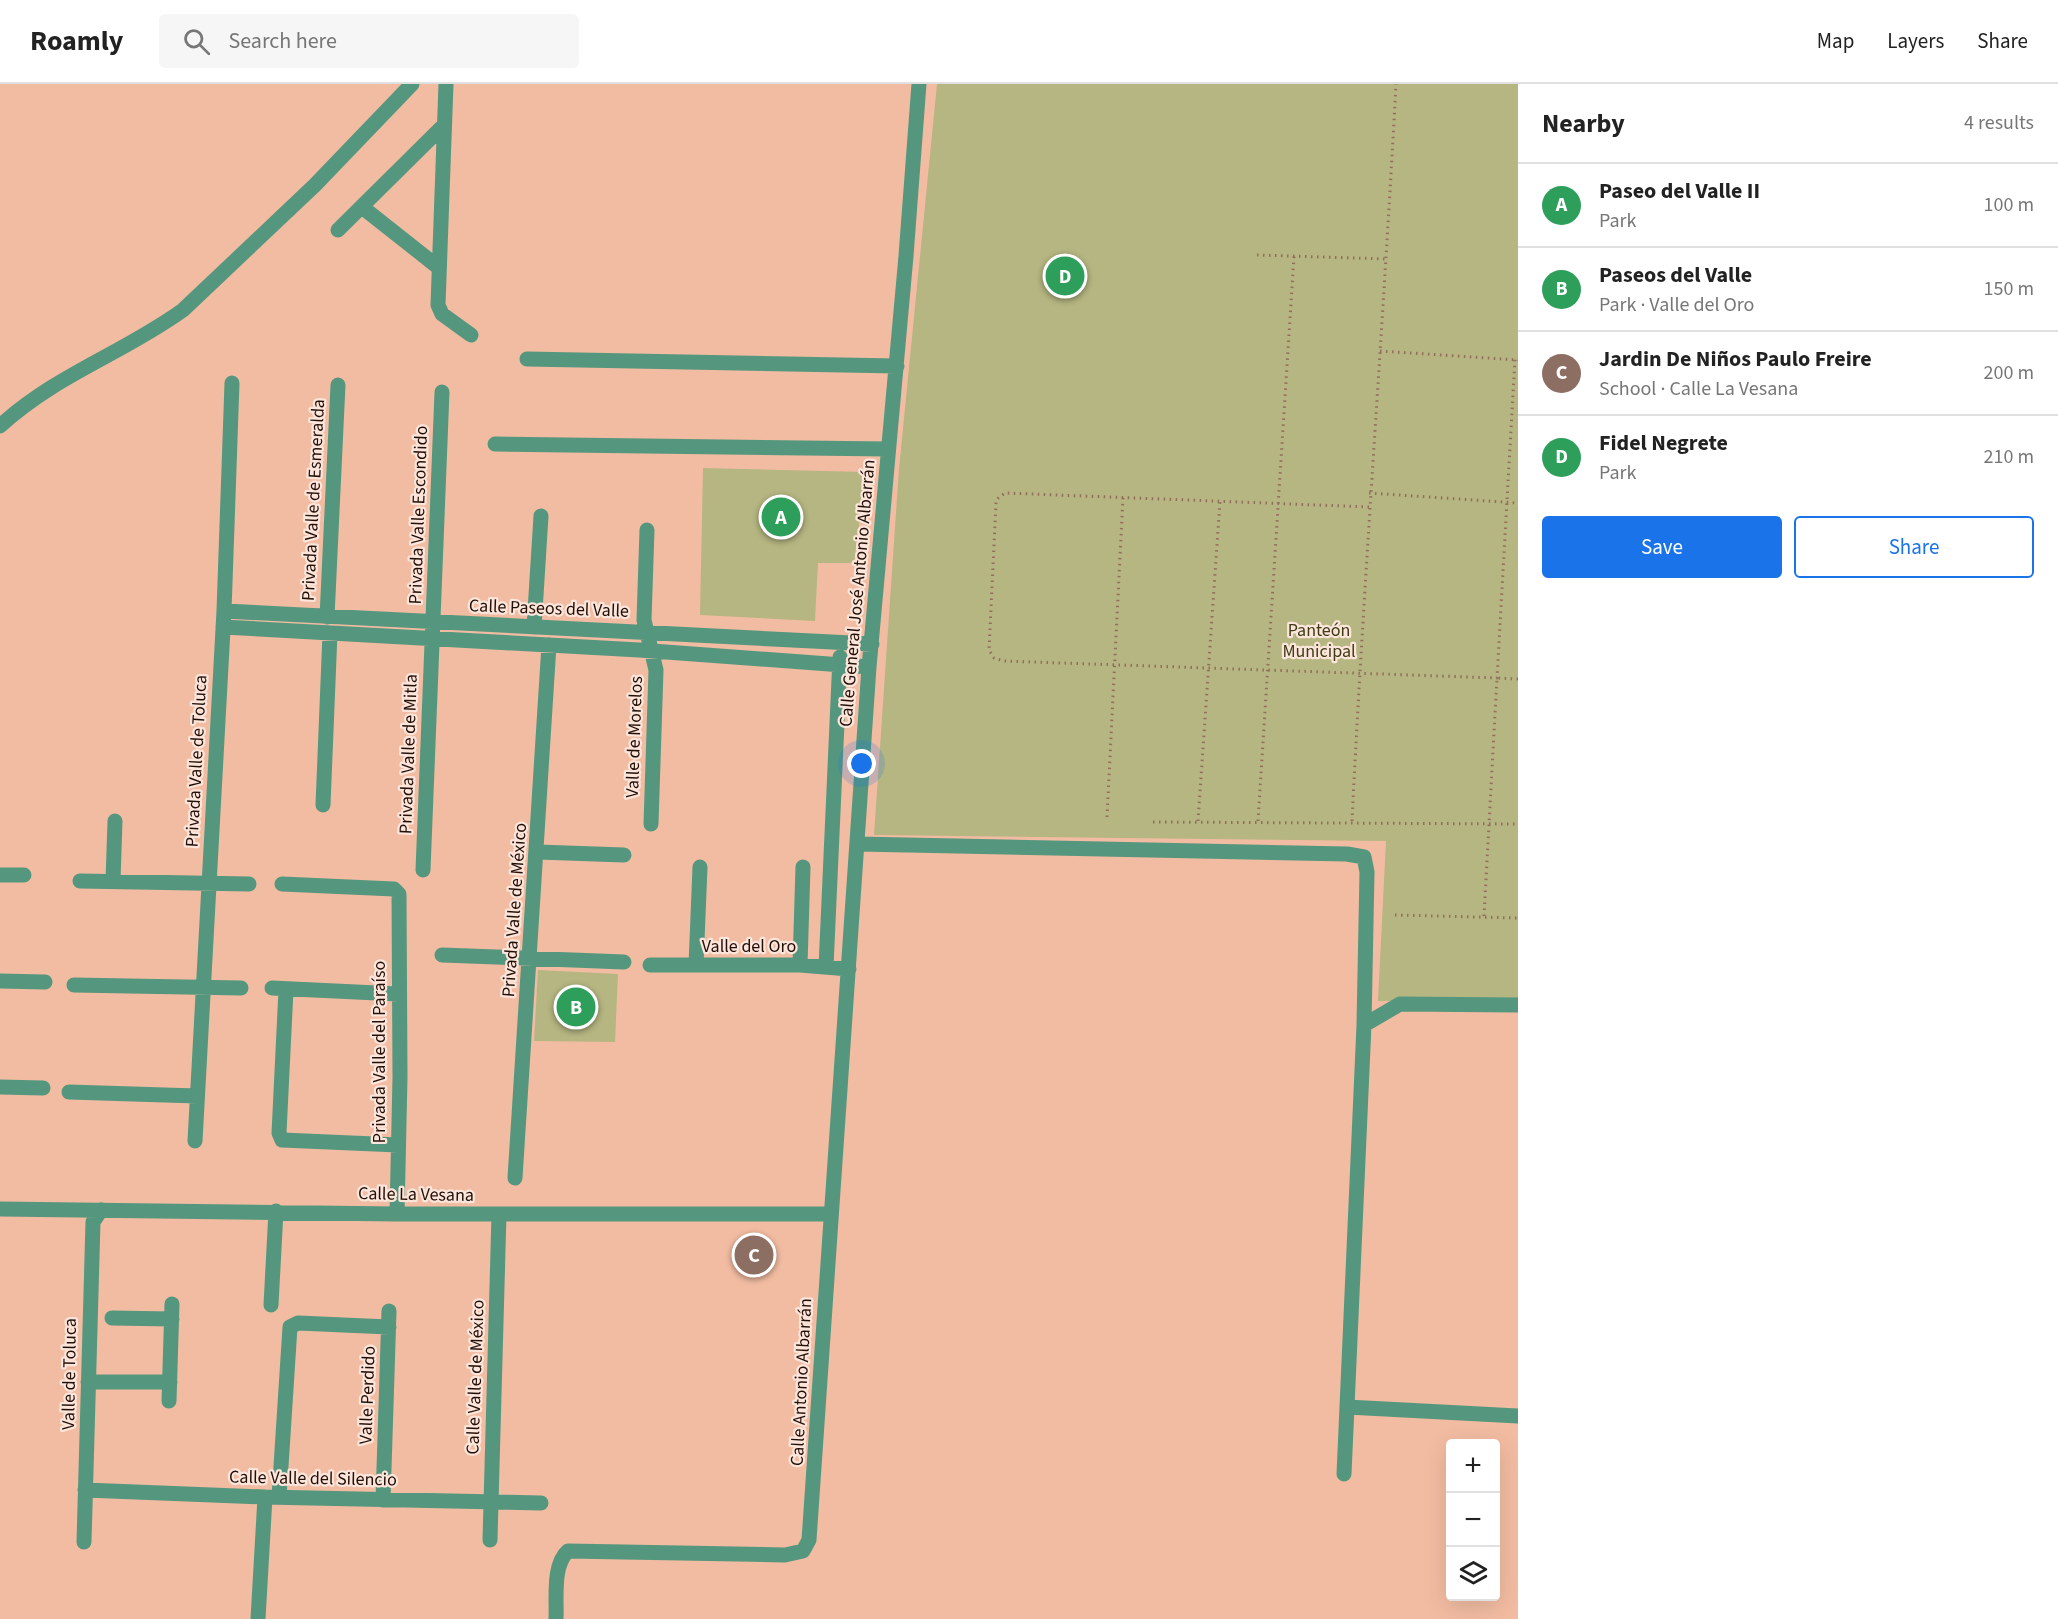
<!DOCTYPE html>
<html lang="en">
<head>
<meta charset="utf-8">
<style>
  body { margin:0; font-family:"Source Sans 3",sans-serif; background:#f6f6f6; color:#222 }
  .controls { position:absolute; right:18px; bottom:18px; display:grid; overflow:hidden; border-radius:6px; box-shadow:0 6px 24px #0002 }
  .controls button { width:54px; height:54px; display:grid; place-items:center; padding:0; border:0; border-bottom:2px solid #e0e0e0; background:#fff; color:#222; font:30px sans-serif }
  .you { position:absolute; left:862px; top:680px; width:21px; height:21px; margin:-15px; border:4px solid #fff; border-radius:50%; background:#1a73e8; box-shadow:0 0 0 9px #1a73e833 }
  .badge { display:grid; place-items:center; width:39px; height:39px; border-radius:50%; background:#1a73e8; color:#fff; font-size:20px; font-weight:700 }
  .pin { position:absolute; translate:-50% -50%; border:3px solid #fff; box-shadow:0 2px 6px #0006 }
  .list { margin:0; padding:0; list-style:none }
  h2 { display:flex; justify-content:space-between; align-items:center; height:78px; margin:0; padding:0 24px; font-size:26px }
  h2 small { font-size:20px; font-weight:400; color:#767676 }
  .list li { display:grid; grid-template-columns:39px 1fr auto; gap:18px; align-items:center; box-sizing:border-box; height:84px; padding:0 24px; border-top:2px solid #e0e0e0 }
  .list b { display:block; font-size:22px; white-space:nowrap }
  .list p { margin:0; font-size:20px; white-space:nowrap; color:#767676 }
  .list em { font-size:20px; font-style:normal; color:#767676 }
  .actions { display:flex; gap:12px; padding:18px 24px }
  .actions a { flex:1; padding:14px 0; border:2px solid #1a73e8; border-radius:6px; text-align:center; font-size:21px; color:#1a73e8 }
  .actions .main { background:#1a73e8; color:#fff }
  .icon { flex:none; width:33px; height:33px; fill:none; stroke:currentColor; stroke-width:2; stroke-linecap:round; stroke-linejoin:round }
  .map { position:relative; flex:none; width:1518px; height:1535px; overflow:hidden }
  header { display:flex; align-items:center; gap:36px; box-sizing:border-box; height:84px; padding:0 30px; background:#fff; border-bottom:2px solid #e0e0e0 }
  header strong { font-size:28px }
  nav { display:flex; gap:33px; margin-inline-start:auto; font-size:21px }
  .search { width:420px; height:54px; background:#f6f6f6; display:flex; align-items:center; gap:15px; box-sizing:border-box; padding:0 21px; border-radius:6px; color:#767676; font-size:22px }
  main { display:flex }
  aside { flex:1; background:#fff }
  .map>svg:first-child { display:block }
  .green { fill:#b6b682 }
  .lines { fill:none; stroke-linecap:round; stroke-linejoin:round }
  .path { stroke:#936d5b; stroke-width:3; stroke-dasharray:1.5 4.5; stroke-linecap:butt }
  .street { stroke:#55977e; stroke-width:15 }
  .labels { text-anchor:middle; stroke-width:4.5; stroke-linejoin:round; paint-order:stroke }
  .street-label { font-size:18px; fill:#220f06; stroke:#fce5db }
  .park-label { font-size:18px; fill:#3e3c15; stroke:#fce5db }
</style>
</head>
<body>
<header>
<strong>Roamly</strong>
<div class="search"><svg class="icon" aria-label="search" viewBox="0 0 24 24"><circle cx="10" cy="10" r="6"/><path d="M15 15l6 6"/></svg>Search here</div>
<nav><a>Map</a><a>Layers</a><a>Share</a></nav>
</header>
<main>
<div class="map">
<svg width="1518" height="1535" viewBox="0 0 1518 1535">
  <rect width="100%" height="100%" fill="#f2bca2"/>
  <!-- green -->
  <path class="green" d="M937 0H1518V916L1378 917 1386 757 874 751 899 385Z
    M703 384 866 388 854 479H818L815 537 700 531Z
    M538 886 618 890 615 958 534 957Z"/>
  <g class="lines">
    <!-- path -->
    <path class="path" d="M1257 171 1387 175
      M1380 267 1518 276
      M1369 409 1518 419
      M1369 423 1005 409 997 415 996 419 989 566 994 574 1004 577 1497 594 1515 275
      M1107 733 1123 413
      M1198 737 1220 417
      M1258 737 1294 172
      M1352 737C1364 491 1383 246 1396 0
      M1153 738 1518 740
      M1395 831 1518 834
      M1484 832 1497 594 1518 595"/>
    <!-- street -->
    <path class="street" d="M446 0 438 221 442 230 471 251
      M362 123 438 183
      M338 146 444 41
      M527 275 897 282
      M0 342C57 290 122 270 183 226L315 101 412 0
      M495 360 888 365
      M647 446 644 536 656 586 651 740
      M224 527 872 560
      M327 533 338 301
      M223 543 639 566 869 583
      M534 543 541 432
      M323 721 330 549
      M858 760 1347 770 1364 773 1367 788 1364 941 1344 1390
      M538 768 624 771
      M423 786 442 308
      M0 791H24
      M80 797 249 800
      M113 797 115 737
      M282 800 394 805 399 810 400 993 397 1130
      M442 871 624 878
      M650 881H800L849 885
      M696 881 700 783
      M800 881 803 783
      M826 883 840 573
      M0 897 45 898
      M74 901 241 904
      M272 904 398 910
      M286 906 279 1049 282 1056 398 1061
      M1364 941 1400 920 1518 921
      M0 1003 43 1004
      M69 1008 197 1012
      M195 1057 224 527 232 299
      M515 1094 549 561
      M0 1125 397 1130H831
      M271 1221 276 1127
      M112 1234 172 1235
      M88 1298H170
      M169 1317 172 1220
      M1347 1323 1518 1332
      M85 1406 265 1413 541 1419
      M279 1413 290 1243 298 1239 389 1243
      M383 1416 389 1227
      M490 1456 499 1130
      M84 1458 93 1138 101 1126
      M258 1535 265 1413
      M556 1535C557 1516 552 1481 568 1467L785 1471 803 1467 809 1456 869 583 906 172 919 0"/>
  </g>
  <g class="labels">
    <!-- street labels -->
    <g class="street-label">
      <text transform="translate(313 416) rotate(-87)" y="6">Privada Valle de Esmeralda</text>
      <text transform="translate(418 431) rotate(-88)" y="6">Privada Valle Escondido</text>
      <text transform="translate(857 509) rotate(-85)" y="6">Calle General José Antonio Albarrán</text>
      <text transform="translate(549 524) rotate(2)" y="6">Calle Paseos del Valle</text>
      <text transform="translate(634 653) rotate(-88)" y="6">Valle de Morelos</text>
      <text transform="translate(408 670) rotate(-88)" y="6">Privada Valle de Mitla</text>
      <text transform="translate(196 677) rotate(-87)" y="6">Privada Valle de Toluca</text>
      <text transform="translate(514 826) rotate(-86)" y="6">Privada Valle de México</text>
      <text x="749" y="868">Valle del Oro</text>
      <text transform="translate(379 968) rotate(-90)" y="6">Privada Valle del Paraíso</text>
      <text transform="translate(416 1110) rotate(1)" y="6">Calle La Vesana</text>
      <text transform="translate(69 1290) rotate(-89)" y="6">Valle de Toluca</text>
      <text transform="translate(475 1293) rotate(-88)" y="6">Calle Valle de México</text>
      <text transform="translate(801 1298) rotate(-87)" y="6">Calle Antonio Albarrán</text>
      <text transform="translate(367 1311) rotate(-88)" y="6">Valle Perdido</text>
      <text transform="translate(313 1394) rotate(1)" y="6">Calle Valle del Silencio</text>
    </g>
    <!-- park labels -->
    <g class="park-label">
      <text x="1319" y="552">Panteón<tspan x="1319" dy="21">Municipal</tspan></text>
    </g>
  </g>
</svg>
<div class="controls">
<button>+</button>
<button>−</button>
<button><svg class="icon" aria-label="layers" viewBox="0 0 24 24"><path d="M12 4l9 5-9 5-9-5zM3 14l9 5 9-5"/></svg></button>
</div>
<div class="you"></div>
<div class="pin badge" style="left:781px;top:433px;background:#2e9e5b">A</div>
<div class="pin badge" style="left:576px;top:923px;background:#2e9e5b">B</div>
<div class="pin badge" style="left:754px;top:1171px;background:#8d6e63">C</div>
<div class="pin badge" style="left:1065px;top:192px;background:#2e9e5b">D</div>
</div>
<aside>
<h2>Nearby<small>4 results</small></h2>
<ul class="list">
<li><span class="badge" style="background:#2e9e5b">A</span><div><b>Paseo del Valle II</b><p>Park</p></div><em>100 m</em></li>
<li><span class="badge" style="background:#2e9e5b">B</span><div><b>Paseos del Valle</b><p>Park · Valle del Oro</p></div><em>150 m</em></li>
<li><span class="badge" style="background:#8d6e63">C</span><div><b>Jardin De Niños Paulo Freire</b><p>School · Calle La Vesana</p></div><em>200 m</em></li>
<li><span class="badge" style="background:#2e9e5b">D</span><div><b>Fidel Negrete</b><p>Park</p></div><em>210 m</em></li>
</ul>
<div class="actions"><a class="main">Save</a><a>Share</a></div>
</aside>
</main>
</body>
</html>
